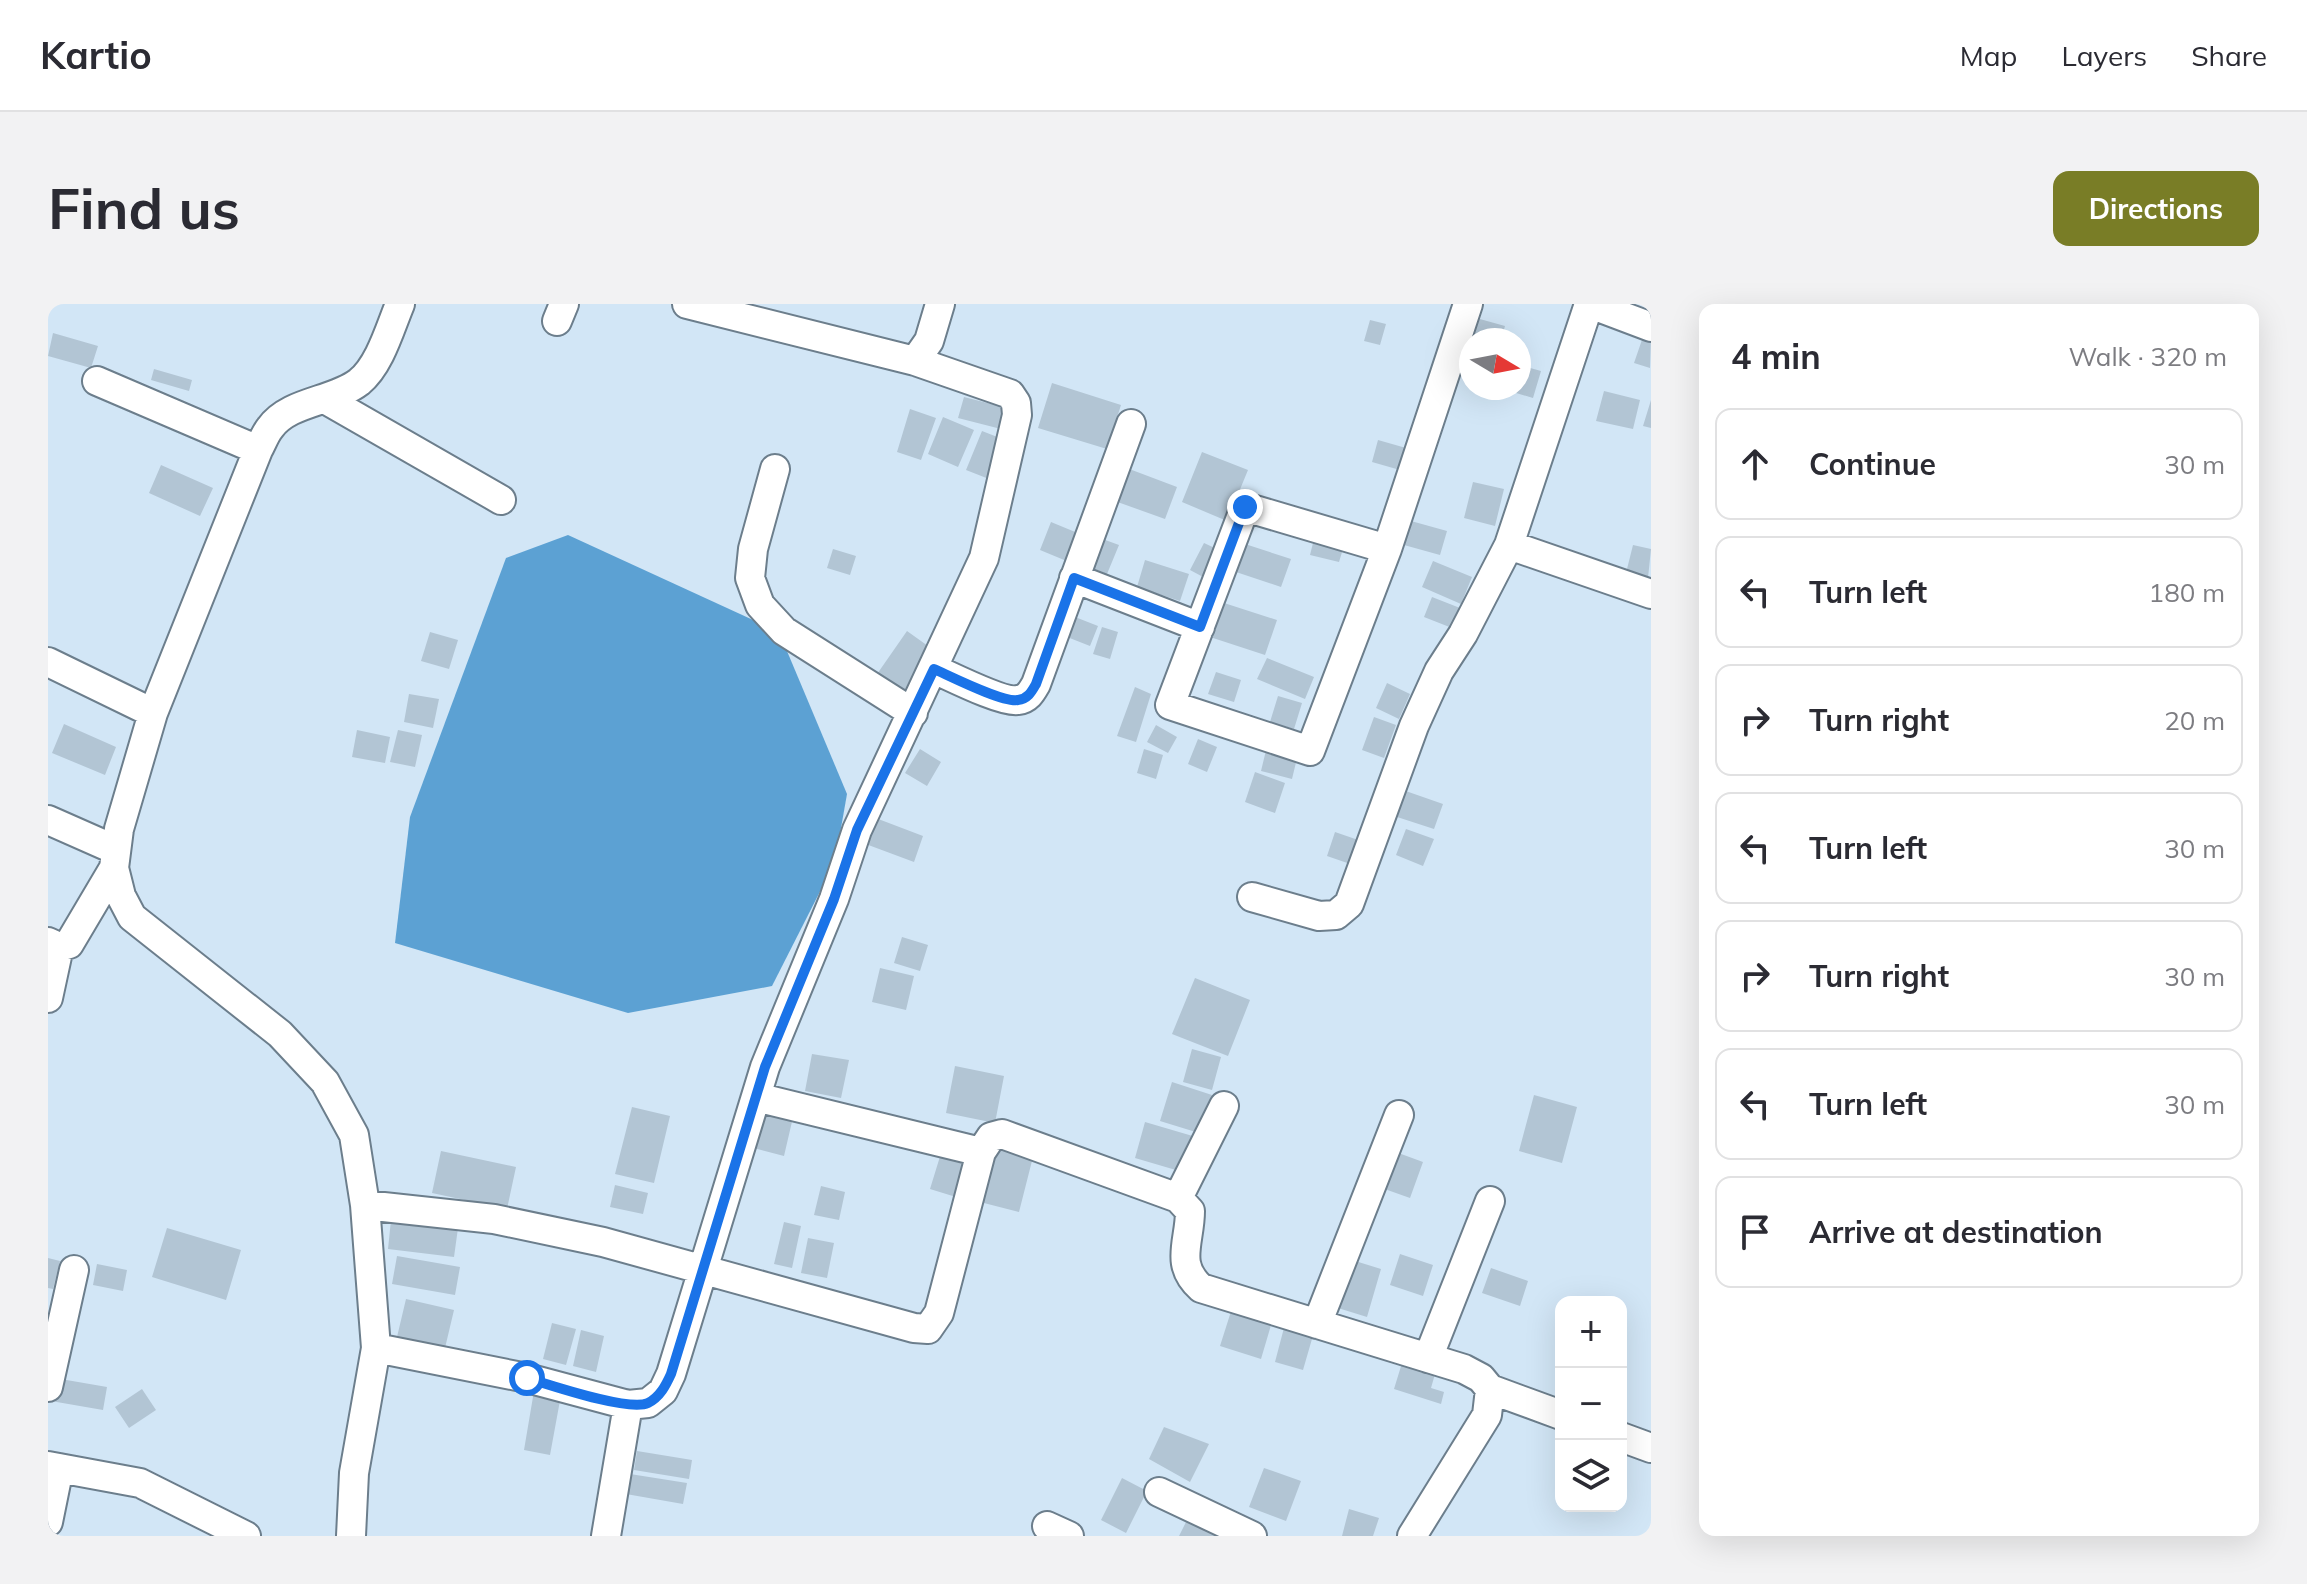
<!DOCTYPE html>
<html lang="en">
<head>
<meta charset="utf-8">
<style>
  body { margin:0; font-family:Mulish,sans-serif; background:#f2f2f3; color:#2b2b33 }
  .controls { position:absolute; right:24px; bottom:24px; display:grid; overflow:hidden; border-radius:16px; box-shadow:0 8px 32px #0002 }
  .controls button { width:72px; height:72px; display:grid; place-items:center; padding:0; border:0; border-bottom:2px solid #e1e1e2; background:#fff; color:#2b2b33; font:40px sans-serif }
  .compass { position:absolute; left:1411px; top:24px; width:72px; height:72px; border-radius:50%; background:#fff; box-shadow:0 8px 32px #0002; rotate:100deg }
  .stop { position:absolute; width:24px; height:24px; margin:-18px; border:6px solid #1a73e8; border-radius:50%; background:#fff }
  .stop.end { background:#1a73e8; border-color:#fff; box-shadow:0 2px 8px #0008 }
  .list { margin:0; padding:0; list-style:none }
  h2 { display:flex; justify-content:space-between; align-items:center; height:104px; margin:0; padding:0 32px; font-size:34px }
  h2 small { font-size:26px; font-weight:400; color:#7c7c81 }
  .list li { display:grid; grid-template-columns:52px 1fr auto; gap:24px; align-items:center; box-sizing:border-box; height:112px; margin:0 16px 16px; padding:0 16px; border:2px solid #e1e1e2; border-radius:16px }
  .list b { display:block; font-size:30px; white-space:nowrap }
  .list em { font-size:26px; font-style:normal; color:#7c7c81 }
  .icon { flex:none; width:44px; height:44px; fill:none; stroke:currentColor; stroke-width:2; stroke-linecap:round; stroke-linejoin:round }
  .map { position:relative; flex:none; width:1603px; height:1232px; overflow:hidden; border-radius:16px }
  header { display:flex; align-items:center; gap:48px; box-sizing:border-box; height:112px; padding:0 40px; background:#fff; border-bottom:2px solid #e1e1e2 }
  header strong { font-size:38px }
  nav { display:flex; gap:44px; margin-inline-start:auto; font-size:28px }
  .intro { display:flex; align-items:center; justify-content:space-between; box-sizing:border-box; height:192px; padding:0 48px }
  h1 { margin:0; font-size:56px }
  .button { padding:20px 36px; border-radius:16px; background:#797d26; color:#fff; font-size:28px; font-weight:700 }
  main { display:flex; gap:48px; padding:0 48px }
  aside { flex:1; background:#fff; border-radius:16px; box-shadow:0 8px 32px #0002 }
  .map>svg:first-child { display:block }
  .water { fill:#5ca1d3 }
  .building { fill:#b2c5d4 }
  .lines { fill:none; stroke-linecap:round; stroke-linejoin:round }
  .minor-casing { stroke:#6c7e8c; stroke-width:32 }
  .minor { stroke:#fff; stroke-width:28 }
  .route { stroke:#1a73e8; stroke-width:10 }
</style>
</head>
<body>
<header>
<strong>Kartio</strong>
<nav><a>Map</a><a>Layers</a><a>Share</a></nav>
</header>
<div class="intro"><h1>Find us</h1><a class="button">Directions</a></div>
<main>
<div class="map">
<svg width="1603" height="1232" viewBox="0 0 1603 1232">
  <rect width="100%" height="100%" fill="#d2e6f6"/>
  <!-- water -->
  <path class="water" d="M520 231 731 328 799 490 787 558 724 682 580 709 347 639 362 513 458 254Z"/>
  <!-- building -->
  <path class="building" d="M1421 12 1457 22 1453 36H1423V52L1410 48Z
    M1322 16 1338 20 1332 41 1316 37Z
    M5 29 50 42 43 64 0 52Z
    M1596 30 1603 33 1602 64 1586 59Z
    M1471 61 1493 67 1485 94 1455 85 1471 84Z
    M106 65 144 76 141 87 103 76Z
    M1004 79 1073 101 1059 145 990 124Z
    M1556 87 1592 96 1585 125 1548 117Z
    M916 93 959 104 953 125 910 114Z
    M1603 96V124L1595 122Z
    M862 105 888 114 873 156 849 148Z
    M895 113 926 126 910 163 880 150Z
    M934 127 957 136 941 175 918 166Z
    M1330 136 1358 144 1352 166 1324 158Z
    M1154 148 1200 166 1179 217 1134 198Z
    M113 161 165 184 152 212 101 189Z
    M1076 163 1129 183 1117 215 1064 196Z
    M1425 178 1456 185 1447 222 1416 214Z
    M1363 217 1399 227 1392 251 1356 241Z
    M1003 218 1032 230 1021 258 992 246Z
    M1268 227 1298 235 1291 258 1262 251Z
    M1049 233 1071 241 1059 270 1037 261Z
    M1156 239 1171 246 1157 274 1142 266Z
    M1197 240 1243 255 1233 283 1188 268Z
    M1585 241 1603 245 1600 274 1578 269Z
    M785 245 808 252 802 271 779 264Z
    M1097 256 1141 270 1132 297 1089 283Z
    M1385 257 1424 273 1413 300 1374 283Z
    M1384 293 1412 304 1404 324 1376 313Z
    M1173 298 1229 316 1217 351 1162 333Z
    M1022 311 1050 322 1042 342 1014 331Z
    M1054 323 1070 328 1062 355 1045 350Z
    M859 327 887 347 854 392 827 373Z
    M382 328 410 336 401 365 373 357Z
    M1219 354 1266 373 1257 395 1209 375Z
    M1168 368 1193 376 1186 398 1160 390Z
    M1339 379 1362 390 1351 415 1328 404Z
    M1087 383 1103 390 1088 438 1069 432Z
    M361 390 391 395 385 424 356 418Z
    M1230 392 1254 399 1246 425 1222 418Z
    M1326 413 1348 421 1336 454 1314 446Z
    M16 420 68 443 57 471 4 449Z
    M1108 421 1129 433 1120 449 1099 438Z
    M309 426 342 433 337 459 304 453Z
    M350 426 374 431 367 463 342 458Z
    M1150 435 1169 443 1159 468 1140 460Z
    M1220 438 1251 446 1244 475 1213 467Z
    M872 445 893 458 879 482 857 469Z
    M1096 445 1115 451 1108 475 1089 469Z
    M1207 468 1237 479 1227 509 1197 498Z
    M1352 485 1395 500 1386 525 1343 511Z
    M825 513 875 532 866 558 815 539Z
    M1358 525 1386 535 1375 562 1348 551Z
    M1287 528 1316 538 1308 562 1279 552Z
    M854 633 880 641 872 667 846 659Z
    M832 664 866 672 858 706 824 698Z
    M1147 674 1202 696 1180 752 1124 730Z
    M1144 745 1173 753 1164 786 1135 778Z
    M764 750 801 756 793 794 757 787Z
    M907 762 956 772 947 819 898 809Z
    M1124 778 1164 791 1151 829 1112 817Z
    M1486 791 1529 803 1514 859 1471 847Z
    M708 801 746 809 736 852 698 842Z
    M584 803 622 812 606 879 567 870Z
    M1097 818 1148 833 1138 869 1087 854Z
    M898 833 924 840 908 893 882 885Z
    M947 839 986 849 971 908 932 898Z
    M393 847 468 863 459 905 384 889Z
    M1345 847 1375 858 1362 894 1331 883Z
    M567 881 600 889 595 910 562 903Z
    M773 882 797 888 791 916 766 911Z
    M343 916 410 924 406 953 340 945Z
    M736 918 753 922 744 964 726 960Z
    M119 924 193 946 178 996 104 973Z
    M760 934 786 939 779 974 753 969Z
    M1352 950 1385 961 1375 992 1342 981Z
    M349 952 412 963 407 991 344 980Z
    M0 954 12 957 5 985 0 984Z
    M1304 956 1333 965 1319 1013 1290 1004Z
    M49 960 79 966 75 987 45 981Z
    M1443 964 1480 977 1472 1002 1434 989Z
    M358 995 406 1006 397 1044 349 1033Z
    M1186 998 1226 1011 1213 1055 1172 1042Z
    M504 1019 528 1025 518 1061 495 1055Z
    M1237 1020 1266 1028 1255 1066 1227 1058Z
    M533 1026 556 1032 548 1068 525 1062Z
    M1354 1059 1387 1070 1383 1084 1396 1088 1393 1100 1346 1085Z
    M7 1074 59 1083 55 1106 3 1097Z
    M94 1085 108 1106 81 1124 67 1103Z
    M486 1087 513 1091 502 1151 476 1146Z
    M1116 1123 1161 1140 1142 1178 1101 1155Z
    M589 1147 644 1156 641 1175 586 1166Z
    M1216 1164 1253 1177 1238 1217 1201 1203Z
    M582 1170 639 1179 635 1200 578 1190Z
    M1074 1174 1099 1187 1078 1229 1053 1216Z
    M1301 1205 1331 1214 1325 1232H1294Z
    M1139 1216 1175 1232H1131Z"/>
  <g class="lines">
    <defs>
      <path id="minor" d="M639 0 867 57 881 37 892 0
        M1542 0 1603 23
        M509 17 516 0
        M49 77 210 146
        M277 95 453 196
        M727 165 705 245 702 274 712 301 736 327 865 409
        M1461 241 1603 290
        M1339 245 1197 203 1122 401 1262 447 1339 245 1420 0
        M1026 274 1152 323
        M0 358 105 409
        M886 365C902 372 955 399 970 396 980 395 984 387 988 380L1083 120
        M0 516 68 546
        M1204 593 1271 612 1288 611 1301 600 1366 422 1391 367 1415 330 1461 241 1541 0
        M0 638 11 643 21 640 66 564
        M0 694 11 643
        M708 793 933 848
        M1130 894 1176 802
        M317 901 446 915 555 938 866 1024 880 1025 891 1009 933 848 943 833 954 830 1130 894 1142 907C1142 938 1126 960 1153 984L1416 1065 1433 1074 1442 1085 1439 1111 1364 1232
        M1269 1020 1351 811
        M328 1044 479 1074 580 1101 600 1099 615 1087 623 1070 717 763 786 595 809 526 936 254 969 111 968 99 962 90 867 57
        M1380 1054 1442 897
        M0 1083 26 966
        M1442 1085 1513 1111
        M1573 1133 1603 1144
        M0 1162 92 1179 198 1232
        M1111 1188 1204 1232
        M0 1218 11 1164
        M999 1222 1021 1232
        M303 1232 306 1169 328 1044 317 901 306 831 277 778 232 730 84 613 73 592 66 564 71 525 105 409 210 146C214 139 217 130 222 124 241 97 285 98 311 78 332 61 342 24 352 0
        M558 1232 580 1101"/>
    </defs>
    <!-- minor casing -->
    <use href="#minor" class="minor-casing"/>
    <!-- minor -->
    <use href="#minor" class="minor"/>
  </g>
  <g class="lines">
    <!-- route -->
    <path class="route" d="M479 1074C502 1081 581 1108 600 1099 612 1093 618 1081 623 1070L717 763 786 595 809 526 886 365C902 372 955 399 970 396 980 395 984 387 988 380L1026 274 1152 323 1197 203"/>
  </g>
</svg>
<div class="controls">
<button>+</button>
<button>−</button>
<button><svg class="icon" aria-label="layers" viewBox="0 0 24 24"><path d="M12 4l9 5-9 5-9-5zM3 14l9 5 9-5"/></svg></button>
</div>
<svg class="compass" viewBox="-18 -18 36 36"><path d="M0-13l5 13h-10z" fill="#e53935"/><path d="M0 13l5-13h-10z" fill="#7c7c81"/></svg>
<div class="stop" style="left:479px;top:1074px"></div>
<div class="stop end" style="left:1197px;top:203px"></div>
</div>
<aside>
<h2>4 min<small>Walk · 320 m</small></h2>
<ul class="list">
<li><svg class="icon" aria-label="ahead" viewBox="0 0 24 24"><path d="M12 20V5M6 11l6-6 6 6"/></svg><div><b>Continue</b></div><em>30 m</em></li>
<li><svg class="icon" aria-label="left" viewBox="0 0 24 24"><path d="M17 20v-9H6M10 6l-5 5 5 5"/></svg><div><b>Turn left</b></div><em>180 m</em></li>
<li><svg class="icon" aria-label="right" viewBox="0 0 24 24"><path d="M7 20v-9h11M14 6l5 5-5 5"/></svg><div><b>Turn right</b></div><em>20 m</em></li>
<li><svg class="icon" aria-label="left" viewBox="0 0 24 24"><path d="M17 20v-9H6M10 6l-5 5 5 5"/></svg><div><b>Turn left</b></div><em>30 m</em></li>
<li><svg class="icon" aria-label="right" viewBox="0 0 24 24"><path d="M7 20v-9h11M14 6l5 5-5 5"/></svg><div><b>Turn right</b></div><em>30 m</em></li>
<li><svg class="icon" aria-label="left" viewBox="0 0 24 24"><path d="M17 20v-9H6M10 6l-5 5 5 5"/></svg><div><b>Turn left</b></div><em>30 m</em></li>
<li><svg class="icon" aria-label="arrive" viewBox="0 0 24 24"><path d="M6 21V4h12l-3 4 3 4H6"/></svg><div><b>Arrive at destination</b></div></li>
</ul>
</aside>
</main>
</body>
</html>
